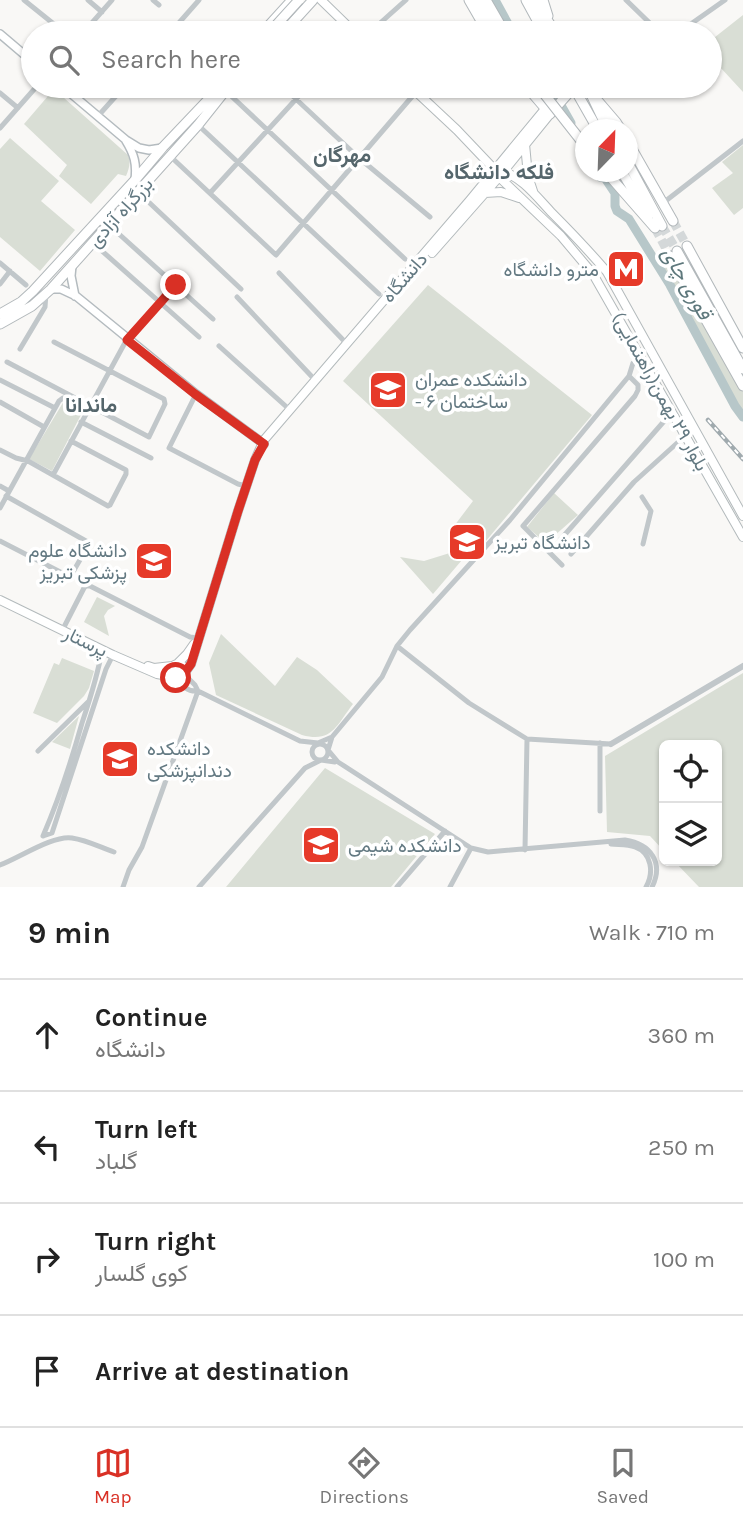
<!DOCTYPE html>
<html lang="en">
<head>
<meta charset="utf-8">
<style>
  body { margin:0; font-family:Karla,Vazirmatn,sans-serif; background:#f2f2f2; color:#222 }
  .controls { position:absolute; right:21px; bottom:21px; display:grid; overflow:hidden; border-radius:10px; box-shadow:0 2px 5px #0004 }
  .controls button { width:63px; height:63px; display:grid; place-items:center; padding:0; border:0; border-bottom:2px solid #e0e0e0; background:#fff; color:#222; font:35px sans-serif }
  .compass { position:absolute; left:575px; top:119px; width:63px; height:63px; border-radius:50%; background:#fff; box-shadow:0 2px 5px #0004; rotate:23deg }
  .stop { position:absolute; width:21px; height:21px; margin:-16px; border:5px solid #d93025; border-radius:50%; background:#fff }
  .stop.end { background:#d93025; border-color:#fff; box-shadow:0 2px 7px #0008 }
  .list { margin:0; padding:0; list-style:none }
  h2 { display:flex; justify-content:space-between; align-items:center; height:91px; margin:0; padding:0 28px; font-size:30px }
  h2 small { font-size:23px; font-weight:400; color:#767676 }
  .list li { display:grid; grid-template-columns:46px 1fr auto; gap:21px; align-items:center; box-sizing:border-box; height:112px; padding:0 28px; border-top:2px solid #e0e0e0 }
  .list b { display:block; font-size:26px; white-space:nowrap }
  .list p { margin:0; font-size:23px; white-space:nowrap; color:#767676 }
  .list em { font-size:23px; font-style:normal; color:#767676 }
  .icon { flex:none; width:38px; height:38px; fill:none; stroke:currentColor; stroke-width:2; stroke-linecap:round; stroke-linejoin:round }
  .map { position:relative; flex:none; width:743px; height:887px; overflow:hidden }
  .search { position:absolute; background:#fff; box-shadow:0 2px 5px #0004; left:21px; right:21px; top:21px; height:77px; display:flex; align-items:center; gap:18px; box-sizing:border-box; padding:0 24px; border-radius:38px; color:#767676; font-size:26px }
  .sheet { height:539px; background:#fff }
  nav { display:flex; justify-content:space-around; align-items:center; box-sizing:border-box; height:98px; border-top:2px solid #e0e0e0; background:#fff; font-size:19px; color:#767676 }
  nav a { display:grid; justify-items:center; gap:4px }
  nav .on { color:#d93025 }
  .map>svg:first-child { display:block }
  .green { fill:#d9ded5 }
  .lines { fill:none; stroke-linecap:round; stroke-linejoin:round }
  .river { stroke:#b7c7c9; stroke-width:9 }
  .trunk-tunnel { stroke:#d4d8d9; stroke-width:9; stroke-dasharray:9 4.5; stroke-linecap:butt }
  .secondary-casing { stroke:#b4bbbf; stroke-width:10 }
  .primary-casing { stroke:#b3babc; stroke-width:10 }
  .trunk-casing { stroke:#b2b8bb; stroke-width:11 }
  .minor { stroke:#c1c7ca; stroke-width:5 }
  .tertiary { stroke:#c1c7ca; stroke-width:6 }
  .secondary { stroke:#fff; stroke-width:7 }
  .primary { stroke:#fff; stroke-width:8 }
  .trunk { stroke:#fff; stroke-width:9 }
  .rail-casing { stroke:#a0aaae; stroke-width:4.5 }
  .rail { stroke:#fff; stroke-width:2; stroke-dasharray:5; stroke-linecap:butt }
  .trunk-bridge-casing { stroke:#b2b8bb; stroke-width:11; stroke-linecap:butt }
  .trunk-bridge { stroke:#fff; stroke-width:9 }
  .route { stroke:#d93025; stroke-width:9 }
  .labels { text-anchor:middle; stroke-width:7; stroke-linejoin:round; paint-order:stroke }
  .street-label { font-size:19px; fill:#637982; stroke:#fff }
  .poi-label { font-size:19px; fill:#637982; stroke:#fff; text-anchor:start }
  .neighbourhood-label { font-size:21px; font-weight:bold; fill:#55666c; stroke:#fff }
  .water-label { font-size:21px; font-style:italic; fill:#5e787c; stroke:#fff }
</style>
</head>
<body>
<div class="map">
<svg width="743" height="887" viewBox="0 0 743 887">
  <rect width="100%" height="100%" fill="#f9f8f6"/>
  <!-- green -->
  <path class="green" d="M743 15V92L720 67 710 70V41Z
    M54 89 128 155C131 163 129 169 126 176L118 174 91 204 59 176 67 165 24 124Z
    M10 138 59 181 41 201 75 230 40 271 0 237V149Z
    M743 145V208L734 215 712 188 733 173 722 162Z
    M667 261 675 270 743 392V414L737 406 664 272Z
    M428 285 592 415 480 548 467 550 448 534 473 501 343 381Z
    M64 401H67L84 409 52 471 29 459Z
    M554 493 578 515 546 543 527 527Z
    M453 552 462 560 433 594 400 557 424 561Z
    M97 597 115 606 108 610 104 616 109 636 84 622Z
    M221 634 275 686 297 657 317 670 353 704C336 726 332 743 302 735L216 695 209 663Z
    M62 658 94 671 89 688 84 696 57 723 33 713 54 663 59 665Z
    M743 673V887H699L674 861H717V745H664V851L650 836 607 832 605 756Z
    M79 716 70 749 52 742Z
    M325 768 435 834 391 887H226Z"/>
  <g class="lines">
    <!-- river -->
    <path class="river" d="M495 0 513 33
      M550 86 571 123
      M597 172 600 177 605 178 615 193V206L617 211 629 219 670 285 735 406 743 417"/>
    <!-- trunk-tunnel -->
    <path class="trunk-tunnel" d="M673 221 687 246
      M662 226 677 251
      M655 228 670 256"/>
    <defs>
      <path id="secondary" d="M0 34 33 62
        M62 86 126 140 139 148 149 150 162 148
        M126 141C134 154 137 164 135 179
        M72 266 71 276 75 296
        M51 289H61L76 296 196 394 264 444"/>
      <path id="primary" d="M321 0 355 33
        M410 86 457 130 495 170 499 177 561 236 593 274 743 537
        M525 144 528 176 533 191
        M501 171C521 176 537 197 551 212 570 231 589 251 607 272L743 516
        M485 193 501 192 519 198
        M432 253 499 177 550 114
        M0 600 113 655 157 674 174 677
        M178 663 187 654 194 644
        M171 671a7 7 0 1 1 14 0a7 7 0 1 1-14 0Z
        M148 666 154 668 172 666
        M184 674 191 664 238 511 255 460 264 440 470 200 545 109"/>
      <path id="trunk" d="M469 0 488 33
        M477 0 495 33
        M486 0 505 33
        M526 0 544 33
        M534 0 556 33
        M543 0 548 16
        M262 33 292 0
        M283 33 313 0
        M526 86 550 114 574 87
        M573 86 598 130
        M587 86 608 130
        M598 101 616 122 621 130
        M628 142 673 221
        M628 163 662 226
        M606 172 655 228
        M622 172 648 216
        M687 246 743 348
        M677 251 743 369
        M670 256 743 386
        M0 314 21 302 33 291 135 180 163 147 221 86
        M0 324 32 306 51 289 198 125 229 86"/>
    </defs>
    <!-- secondary casing -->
    <use href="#secondary" class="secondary-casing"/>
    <!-- primary casing -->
    <use href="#primary" class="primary-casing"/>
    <!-- trunk casing -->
    <use href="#trunk" class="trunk-casing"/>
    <!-- minor -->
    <path class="minor" d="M24 0 65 33
      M88 0 102 12
      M153 0 159 5
      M626 0 660 33
      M114 28 120 33
      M83 33 112 0
      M170 33 199 0
      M369 33 406 0
      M678 33 725 0
      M282 86 359 158 430 217
      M0 93 18 108
      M228 93 405 259
      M98 116 125 86
      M198 125 379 294
      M0 128 37 86
      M170 156 276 255 416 92
      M138 192 241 289
      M210 193 308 86
      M663 203 743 141
      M109 225 213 319
      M93 243 199 337
      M0 263 26 285
      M279 273 347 344
      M0 284 10 271
      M237 297 316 381
      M219 346 290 410
      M20 349 45 307 46 293
      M7 362 149 437 165 404 164 399 54 342
      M0 380 55 408
      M196 394 169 448 238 484 246 486
      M0 402 44 427
      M81 422 151 458
      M0 450 16 458 28 461 108 506 110 505 126 474V470L71 441
      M53 475 127 339 176 285
      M0 486 9 491
      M642 497 651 511 643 544
      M0 508 59 401 63 398 73 397
      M561 539 673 411
      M0 541 70 577 88 546V543L86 541 6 496
      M571 554 634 482 686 435
      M562 565 523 526 635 396 638 390V385L629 376
      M64 627 84 588 86 586H90L190 637 198 638
      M397 646 469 703 527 739 525 850
      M184 674 195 685 198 691
      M178 678C182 687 188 692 198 691L300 741 318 743 332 737 382 677 397 646 410 630 510 520 629 376 633 363 642 360
      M332 737 328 750 338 762 471 848 488 852 625 840C651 844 664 863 652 887
      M527 739 611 744
      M312 752a8 8 0 1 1 16 0a8 8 0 1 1-16 0Z
      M38 751 88 702
      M600 811V743
      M43 836 52 833 106 669 114 653
      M43 836C59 799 71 762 82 723 90 699 98 675 102 650
      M611 844C618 845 627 844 635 847 652 853 654 873 646 887
      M0 865C19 858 53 835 72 838 86 840 100 847 114 852
      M123 887 129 870 142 847 198 691
      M199 887 305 768 321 760 335 762
      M397 887 445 831
      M450 887 471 848"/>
    <!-- tertiary -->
    <path class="tertiary" d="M611 744 743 666"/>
    <!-- secondary -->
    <use href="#secondary" class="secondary"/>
    <!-- primary -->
    <use href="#primary" class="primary"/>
    <!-- trunk -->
    <use href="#trunk" class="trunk"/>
    <defs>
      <path id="rail" d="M708 420 743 459"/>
    </defs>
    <!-- rail casing -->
    <use href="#rail" class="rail-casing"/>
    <!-- rail -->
    <use href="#rail" class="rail"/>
    <defs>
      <path id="trunk-bridge" d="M269 33 299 0
        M538 86 586 147"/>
    </defs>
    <!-- trunk-bridge casing -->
    <use href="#trunk-bridge" class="trunk-bridge-casing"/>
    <!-- trunk-bridge -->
    <use href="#trunk-bridge" class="trunk-bridge"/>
  </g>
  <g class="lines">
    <!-- route -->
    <path class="route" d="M176 285 127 340 195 394 264 444 255 460 238 511 191 664 182 676 176 678"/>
  </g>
  <!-- icons -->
  <defs>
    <symbol id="metro-square" viewBox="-11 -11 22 22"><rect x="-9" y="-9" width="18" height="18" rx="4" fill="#e63a29" stroke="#fff"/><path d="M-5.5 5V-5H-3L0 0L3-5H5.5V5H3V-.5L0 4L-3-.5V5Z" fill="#fff"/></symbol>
    <symbol id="university-square" viewBox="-11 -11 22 22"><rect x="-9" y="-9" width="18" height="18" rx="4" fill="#e63a29" stroke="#fff"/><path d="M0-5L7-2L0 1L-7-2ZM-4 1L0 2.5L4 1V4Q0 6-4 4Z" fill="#fff"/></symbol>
  </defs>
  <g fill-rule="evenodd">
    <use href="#metro-square" x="604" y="247" width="44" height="44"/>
    <use href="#university-square" x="366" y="368" width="44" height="44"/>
    <use href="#university-square" x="445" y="520" width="44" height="44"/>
    <use href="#university-square" x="132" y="539" width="44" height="44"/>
    <use href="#university-square" x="98" y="737" width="44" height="44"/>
    <use href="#university-square" x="299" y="823" width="44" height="44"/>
  </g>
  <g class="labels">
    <!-- street labels -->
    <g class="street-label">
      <text transform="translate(120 212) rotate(-48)" y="7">بزرگراه آزادی</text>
      <text transform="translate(404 277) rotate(-49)" y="7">دانشگاه</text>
      <text transform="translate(661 391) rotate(61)" y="7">بلوار ٢٩ بهمن(راهنمایی)</text>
      <text transform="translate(86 641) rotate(26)" y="7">پرستار</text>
    </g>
    <!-- poi labels -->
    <g class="poi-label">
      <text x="599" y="276" text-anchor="end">مترو دانشگاه</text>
      <text x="415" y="386">دانشکده عمران<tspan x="415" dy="22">- ساختمان ۶</tspan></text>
      <text x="494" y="549">دانشگاه تبریز</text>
      <text x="127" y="557" text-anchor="end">دانشگاه علوم<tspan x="127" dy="22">پزشکی تبریز</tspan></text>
      <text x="147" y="755">دانشکده<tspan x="147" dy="22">دندانپزشکی</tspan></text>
      <text x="348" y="852">دانشکده شیمی</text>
    </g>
    <!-- neighbourhood labels -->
    <g class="neighbourhood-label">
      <text x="342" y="162">مهرگان</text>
      <text x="499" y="179">فلکه دانشگاه</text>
      <text x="91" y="412">ماندانا</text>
    </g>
    <!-- water labels -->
    <g class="water-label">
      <text transform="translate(687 283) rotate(60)" y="7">قوری چای</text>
    </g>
  </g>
</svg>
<div class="controls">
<button><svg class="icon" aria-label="locate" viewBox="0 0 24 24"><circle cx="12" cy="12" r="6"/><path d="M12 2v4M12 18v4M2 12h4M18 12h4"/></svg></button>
<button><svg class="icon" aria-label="layers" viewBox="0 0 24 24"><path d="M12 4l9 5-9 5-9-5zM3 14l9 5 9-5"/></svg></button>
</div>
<svg class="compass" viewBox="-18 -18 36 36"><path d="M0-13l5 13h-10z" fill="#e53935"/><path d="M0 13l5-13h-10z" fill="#767676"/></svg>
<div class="stop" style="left:176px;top:678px"></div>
<div class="stop end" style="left:176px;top:285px"></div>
<div class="search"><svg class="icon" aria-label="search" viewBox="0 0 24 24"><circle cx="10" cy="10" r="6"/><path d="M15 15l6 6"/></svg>Search here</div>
</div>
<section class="sheet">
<h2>9 min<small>Walk · 710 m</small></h2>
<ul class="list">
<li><svg class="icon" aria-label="ahead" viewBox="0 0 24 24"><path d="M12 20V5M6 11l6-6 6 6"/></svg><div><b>Continue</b><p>دانشگاه</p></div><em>360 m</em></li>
<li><svg class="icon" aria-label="left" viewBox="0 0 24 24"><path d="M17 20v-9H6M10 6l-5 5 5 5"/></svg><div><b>Turn left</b><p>گلباد</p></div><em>250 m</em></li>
<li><svg class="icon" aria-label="right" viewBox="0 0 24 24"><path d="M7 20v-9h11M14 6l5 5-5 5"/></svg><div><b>Turn right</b><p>کوی گلسار</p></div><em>100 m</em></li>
<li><svg class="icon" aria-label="arrive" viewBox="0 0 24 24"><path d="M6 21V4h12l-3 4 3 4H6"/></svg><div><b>Arrive at destination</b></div></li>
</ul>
</section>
<nav>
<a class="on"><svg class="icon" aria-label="map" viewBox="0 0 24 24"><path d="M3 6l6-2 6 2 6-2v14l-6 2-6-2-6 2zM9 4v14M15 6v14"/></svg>Map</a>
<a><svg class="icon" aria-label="directions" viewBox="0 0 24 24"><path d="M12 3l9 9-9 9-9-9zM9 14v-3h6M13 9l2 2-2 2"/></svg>Directions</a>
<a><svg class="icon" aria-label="saved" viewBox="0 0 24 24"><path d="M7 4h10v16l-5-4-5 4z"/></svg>Saved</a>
</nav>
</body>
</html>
